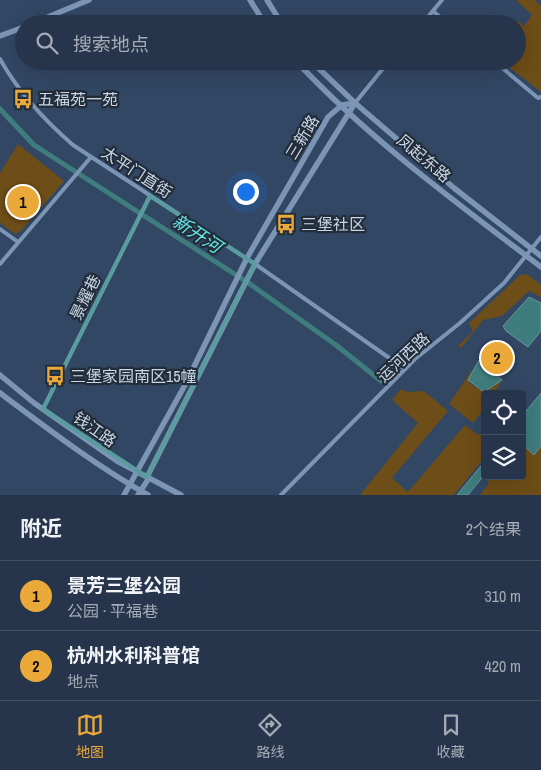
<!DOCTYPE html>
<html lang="zh">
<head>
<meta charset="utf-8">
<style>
  body { margin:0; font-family:"Archivo Narrow","Noto Sans SC",sans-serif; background:#2e3d52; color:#f1f3f6 }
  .controls { position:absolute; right:15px; bottom:15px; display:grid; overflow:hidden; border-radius:5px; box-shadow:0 5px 20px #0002 }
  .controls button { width:45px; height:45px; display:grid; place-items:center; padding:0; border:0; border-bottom:1px solid #425063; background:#26354b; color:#f1f3f6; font:25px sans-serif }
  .you { position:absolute; left:245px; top:191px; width:18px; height:18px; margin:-12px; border:4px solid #fff; border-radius:50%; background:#1a73e8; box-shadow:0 0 0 8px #1a73e833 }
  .badge { display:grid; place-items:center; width:32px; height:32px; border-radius:50%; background:#eba93a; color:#111; font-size:16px; font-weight:700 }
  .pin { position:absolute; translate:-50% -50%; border:2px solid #fff; box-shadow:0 1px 5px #0006 }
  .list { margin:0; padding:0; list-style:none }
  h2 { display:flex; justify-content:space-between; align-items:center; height:65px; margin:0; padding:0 20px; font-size:21px }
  h2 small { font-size:16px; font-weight:400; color:#a4abb5 }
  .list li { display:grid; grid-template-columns:32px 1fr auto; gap:15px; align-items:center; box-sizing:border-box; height:70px; padding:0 20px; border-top:1px solid #425063 }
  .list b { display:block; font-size:19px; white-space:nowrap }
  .list p { margin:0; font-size:16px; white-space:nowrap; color:#a4abb5 }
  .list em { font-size:16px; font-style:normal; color:#a4abb5 }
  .icon { flex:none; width:28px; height:28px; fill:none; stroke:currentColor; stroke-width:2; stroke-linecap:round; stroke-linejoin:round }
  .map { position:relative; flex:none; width:541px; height:495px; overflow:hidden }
  .search { position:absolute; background:#26354b; box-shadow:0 5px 20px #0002; left:15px; right:15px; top:15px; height:55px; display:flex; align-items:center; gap:12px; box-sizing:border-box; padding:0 18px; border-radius:28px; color:#a4abb5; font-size:19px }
  .sheet { height:205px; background:#26354b }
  nav { display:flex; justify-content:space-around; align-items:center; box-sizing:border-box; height:70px; border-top:1px solid #425063; background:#26354b; font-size:14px; color:#a4abb5 }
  nav a { display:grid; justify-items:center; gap:2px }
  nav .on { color:#eba93a }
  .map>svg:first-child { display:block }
  .green { fill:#6d4d18 }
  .water { fill:#3f7c7d; stroke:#68979c }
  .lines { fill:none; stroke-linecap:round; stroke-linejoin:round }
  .canal { stroke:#3f7c7d; stroke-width:5 }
  .street { stroke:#7d95b5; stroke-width:4 }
  .secondary { stroke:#7d95b5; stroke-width:5.5 }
  .marked { fill:none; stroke:#599c9e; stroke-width:4; stroke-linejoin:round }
  .labels { text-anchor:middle; stroke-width:4.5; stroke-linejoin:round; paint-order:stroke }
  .poi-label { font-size:16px; fill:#c8d5e6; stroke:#232d3a; text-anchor:start }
  .street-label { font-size:16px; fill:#c8d5e6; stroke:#232d3a }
  .water-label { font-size:18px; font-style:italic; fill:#63e4e5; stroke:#232d3a }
</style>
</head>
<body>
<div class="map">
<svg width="541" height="495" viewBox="0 0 541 495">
  <rect width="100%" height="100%" fill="#324764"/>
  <!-- green -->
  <path class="green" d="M516 0H535L541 6V92L501 61H517L516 24 518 21 524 26 532 15Z
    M18 144 64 181 21 231 15 234 0 223V173Z
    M527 274 541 285V297L529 291 502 316 483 320 461 348 458 346 473 331 469 323 520 275Z
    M478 361 472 370 469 383 484 392 502 380 494 394H485V408L473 423 449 404Z
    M401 389 408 392 424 391 448 411 392 478 408 492 465 425 477 434 485 435V457L454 495H360L418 423 392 400Z
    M522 444 534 455 541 446V495H480L489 483 486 476H522Z"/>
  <!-- water -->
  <path class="water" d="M529 297 541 303V331L528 347 506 331 503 326Z
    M479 360 502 380 484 392 468 380Z
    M541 393V446L534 455 522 444V416Z
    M485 461V474L468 495H457Z"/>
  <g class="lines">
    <!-- canal -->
    <path class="canal" d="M0 109 34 145 247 282 336 345 381 381"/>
    <!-- street -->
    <path class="street" d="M433 11 448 24
      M422 24 442 0
      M0 59C19 93 44 120 73 145L255 264 405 369
      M494 61 538 98 541 97
      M355 103 389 61
      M0 229 18 242
      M0 264 91 157
      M43 409 150 196
      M281 495 415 359 460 323 504 283 541 237"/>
    <!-- secondary -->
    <path class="secondary" d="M250 0 265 24
      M267 0 282 24
      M31 24 89 0
      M0 36 24 27
      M296 61C369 139 457 203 541 267
      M311 61 355 103 454 188 541 256
      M0 375 34 403 117 461 181 495
      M0 393C48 429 95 465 148 495
      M147 477 255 264 355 103
      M124 495 185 385 247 258 328 117 342 105 355 103
      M138 495 149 478"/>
  </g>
  <!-- marked area -->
  <path class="marked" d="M150 196 255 264 147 477 43 409Z"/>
  <!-- icons -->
  <defs>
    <symbol id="bus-bare" viewBox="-9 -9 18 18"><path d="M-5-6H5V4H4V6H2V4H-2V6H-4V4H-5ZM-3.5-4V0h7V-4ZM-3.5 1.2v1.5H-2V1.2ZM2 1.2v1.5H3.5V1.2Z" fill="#eba93a" stroke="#232d3a" stroke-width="2.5" paint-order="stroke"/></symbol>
  </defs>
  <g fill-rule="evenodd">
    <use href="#bus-bare" x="9" y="85" width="28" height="28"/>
    <use href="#bus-bare" x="272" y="210" width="28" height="28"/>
    <use href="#bus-bare" x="41" y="362" width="28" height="28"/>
  </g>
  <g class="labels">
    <!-- poi labels -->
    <g class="poi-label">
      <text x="38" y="105">五福苑一苑</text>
      <text x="301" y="230">三堡社区</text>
      <text x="70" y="382">三堡家园南区15幢</text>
    </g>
    <!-- street labels -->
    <g class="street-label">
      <text transform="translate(302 137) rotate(-59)" y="6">三新路</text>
      <text transform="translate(424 158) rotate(40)" y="6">凤起东路</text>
      <text transform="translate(137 172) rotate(33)" y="6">太平门直街</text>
      <text transform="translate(85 297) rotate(-64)" y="6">景耀巷</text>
      <text transform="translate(403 357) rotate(-43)" y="6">运河西路</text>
      <text transform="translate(95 429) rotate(35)" y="6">钱江路</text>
    </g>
    <!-- water labels -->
    <g class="water-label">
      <text transform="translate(197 234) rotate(33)" y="6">新开河</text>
    </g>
  </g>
</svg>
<div class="controls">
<button><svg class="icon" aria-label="locate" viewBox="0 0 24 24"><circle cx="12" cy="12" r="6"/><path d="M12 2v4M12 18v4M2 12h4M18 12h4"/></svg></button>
<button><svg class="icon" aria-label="layers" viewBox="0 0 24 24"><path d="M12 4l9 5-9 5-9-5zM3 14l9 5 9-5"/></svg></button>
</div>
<div class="you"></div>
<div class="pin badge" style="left:23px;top:202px">1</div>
<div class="pin badge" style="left:497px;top:358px">2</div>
<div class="search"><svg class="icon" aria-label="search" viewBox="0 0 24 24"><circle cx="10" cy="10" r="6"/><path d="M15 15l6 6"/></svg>搜索地点</div>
</div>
<section class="sheet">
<h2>附近<small>2个结果</small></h2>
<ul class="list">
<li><span class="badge">1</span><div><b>景芳三堡公园</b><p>公园 · 平福巷</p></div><em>310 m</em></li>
<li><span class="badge">2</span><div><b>杭州水利科普馆</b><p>地点</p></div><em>420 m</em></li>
</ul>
</section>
<nav>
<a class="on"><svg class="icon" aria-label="map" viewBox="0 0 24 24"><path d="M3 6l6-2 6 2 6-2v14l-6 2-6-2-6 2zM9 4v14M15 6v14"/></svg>地图</a>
<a><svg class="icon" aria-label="directions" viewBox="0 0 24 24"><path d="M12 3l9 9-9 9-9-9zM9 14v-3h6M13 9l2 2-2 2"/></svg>路线</a>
<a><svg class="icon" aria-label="saved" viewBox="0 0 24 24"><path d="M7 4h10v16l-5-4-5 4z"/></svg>收藏</a>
</nav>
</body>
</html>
